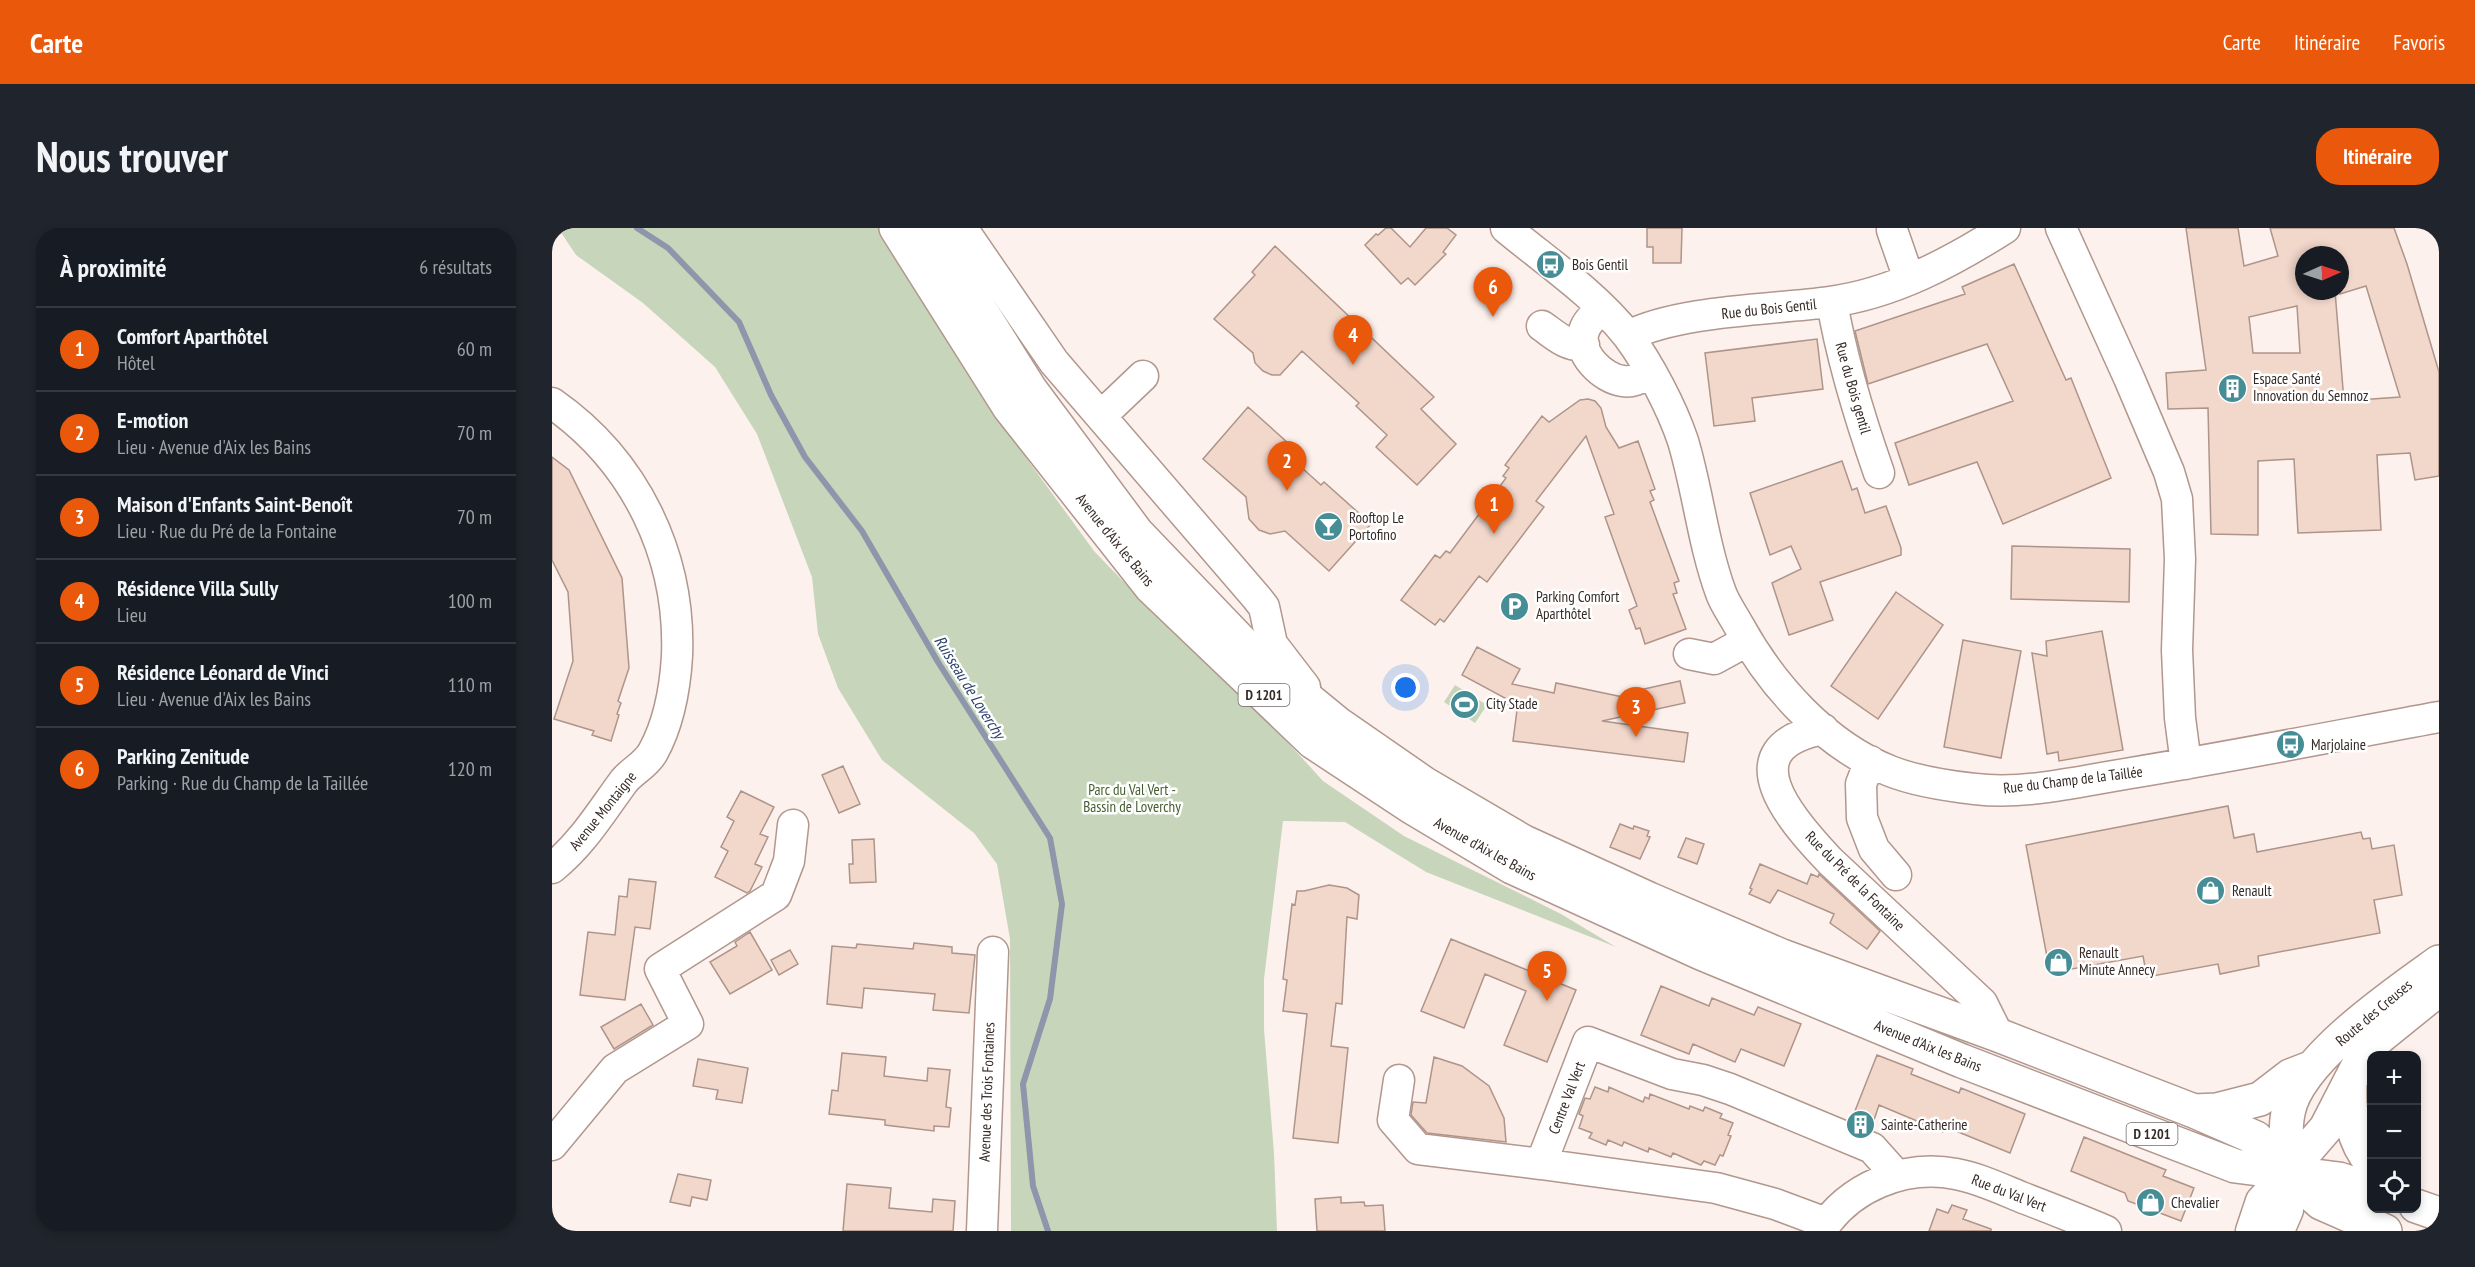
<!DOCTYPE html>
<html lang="fr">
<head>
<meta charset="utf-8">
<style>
  body { margin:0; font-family:"PT Sans Narrow",sans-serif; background:#20242c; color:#f1f3f6 }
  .controls { position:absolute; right:18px; bottom:18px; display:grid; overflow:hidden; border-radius:12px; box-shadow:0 3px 9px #0003 }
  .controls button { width:54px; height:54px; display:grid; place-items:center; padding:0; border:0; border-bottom:2px solid #363941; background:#171b24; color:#f1f3f6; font:30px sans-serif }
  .compass { position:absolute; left:1743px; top:18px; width:54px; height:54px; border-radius:50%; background:#171b24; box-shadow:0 3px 9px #0003; rotate:87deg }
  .you { position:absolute; left:854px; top:460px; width:21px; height:21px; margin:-15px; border:4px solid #fff; border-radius:50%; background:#1a73e8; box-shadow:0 0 0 9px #1a73e833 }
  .badge { display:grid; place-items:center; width:39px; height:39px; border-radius:50%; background:#ea580c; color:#fff; font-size:20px; font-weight:700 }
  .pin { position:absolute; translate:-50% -50px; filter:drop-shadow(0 2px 3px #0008) }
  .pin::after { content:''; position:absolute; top:32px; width:21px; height:18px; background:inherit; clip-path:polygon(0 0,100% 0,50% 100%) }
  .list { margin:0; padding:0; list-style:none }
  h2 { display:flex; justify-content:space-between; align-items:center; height:78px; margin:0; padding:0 24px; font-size:26px }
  h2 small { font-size:20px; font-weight:400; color:#9ea1a6 }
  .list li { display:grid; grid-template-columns:39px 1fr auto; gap:18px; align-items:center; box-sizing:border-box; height:84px; padding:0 24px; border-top:2px solid #363941 }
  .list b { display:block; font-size:22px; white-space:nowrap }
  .list p { margin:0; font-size:20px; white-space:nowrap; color:#9ea1a6 }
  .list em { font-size:20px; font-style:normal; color:#9ea1a6 }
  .icon { flex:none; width:33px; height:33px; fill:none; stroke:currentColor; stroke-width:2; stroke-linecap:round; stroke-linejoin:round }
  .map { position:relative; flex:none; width:1887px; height:1003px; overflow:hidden; border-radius:24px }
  header { display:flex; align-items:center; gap:36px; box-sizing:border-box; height:84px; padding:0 30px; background:#ea580c; color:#fff }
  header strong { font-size:28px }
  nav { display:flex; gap:33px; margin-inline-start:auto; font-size:21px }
  .intro { display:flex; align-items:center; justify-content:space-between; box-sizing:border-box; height:144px; padding:0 36px }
  h1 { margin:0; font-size:42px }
  .button { padding:15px 27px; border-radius:24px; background:#ea580c; color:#fff; font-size:21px; font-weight:700 }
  main { display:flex; gap:36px; padding:0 36px }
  aside { flex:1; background:#171b24; border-radius:24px; box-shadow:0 3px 9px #0003 }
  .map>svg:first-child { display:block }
  .green { fill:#c7d6bb }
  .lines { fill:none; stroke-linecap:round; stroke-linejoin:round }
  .stream { stroke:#8d96aa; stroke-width:6 }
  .building { fill:#f2d7cb; stroke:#ae9489; stroke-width:1.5; fill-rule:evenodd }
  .minor-casing { stroke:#b1978d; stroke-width:33 }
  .major-casing { stroke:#b1978d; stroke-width:36 }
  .minor { stroke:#fff; stroke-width:30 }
  .major { stroke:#fff; stroke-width:33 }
  .labels { text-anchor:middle; stroke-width:5; stroke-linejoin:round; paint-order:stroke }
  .shield { fill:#fff; stroke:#726a67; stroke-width:1.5 }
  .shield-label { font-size:14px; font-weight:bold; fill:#352a26 }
  .poi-label { font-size:15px; fill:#352a26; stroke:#fff; text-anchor:start }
  .street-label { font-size:15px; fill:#352a26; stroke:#fff }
  .park-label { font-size:15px; fill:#465e2f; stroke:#fff }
  .water-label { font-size:16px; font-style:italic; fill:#2b426b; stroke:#fff }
</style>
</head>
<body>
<header>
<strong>Carte</strong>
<nav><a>Carte</a><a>Itinéraire</a><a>Favoris</a></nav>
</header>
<div class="intro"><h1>Nous trouver</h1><a class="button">Itinéraire</a></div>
<main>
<aside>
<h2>À proximité<small>6 résultats</small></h2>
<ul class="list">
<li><span class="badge">1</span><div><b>Comfort Aparthôtel</b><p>Hôtel</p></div><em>60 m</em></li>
<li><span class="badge">2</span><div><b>E-motion</b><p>Lieu · Avenue d'Aix les Bains</p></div><em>70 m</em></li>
<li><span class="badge">3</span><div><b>Maison d'Enfants Saint-Benoît</b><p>Lieu · Rue du Pré de la Fontaine</p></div><em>70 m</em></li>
<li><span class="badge">4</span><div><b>Résidence Villa Sully</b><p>Lieu</p></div><em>100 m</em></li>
<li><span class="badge">5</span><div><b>Résidence Léonard de Vinci</b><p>Lieu · Avenue d'Aix les Bains</p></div><em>110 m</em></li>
<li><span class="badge">6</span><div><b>Parking Zenitude</b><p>Parking · Rue du Champ de la Taillée</p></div><em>120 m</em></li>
</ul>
</aside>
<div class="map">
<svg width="1887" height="1003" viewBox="0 0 1887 1003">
  <rect width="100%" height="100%" fill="#fdf1ed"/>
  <!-- green -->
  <path class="green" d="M6 0H330L410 136 475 231 542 323 594 377 719 496 771 553 852 608 1009 686 1064 719 874 644 793 594 731 593 712 751V801L722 925 725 1003H459L458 711 445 636 422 605 330 532 286 460 266 406 260 349 205 206 163 139 91 75 24 27Z
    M903 457 935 477 923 495 892 474Z"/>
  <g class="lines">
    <!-- stream -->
    <path class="stream" d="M85 0 116 20 187 94 219 167 253 229 310 303 386 434 498 610 510 676 498 771 471 856 481 958 496 1003"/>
  </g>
  <!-- building -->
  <path class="building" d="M834 0H839L858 19 874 0H895L904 7 891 24 894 26 863 57 856 50 849 56 813 17 824 6 826 7Z
    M1095 0H1130L1129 35H1101V19H1095Z
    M1634 0H1686L1692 38 1726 28 1718 0H1842L1855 36 1887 144V248L1863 252 1858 225 1825 227 1829 302 1746 305 1742 231 1706 233V307L1659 306 1656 180 1616 181 1614 145 1654 142ZM1752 27H1788V66L1814 58 1848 169 1792 173 1783 63H1752ZM1745 78 1748 125H1701L1697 89Z
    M723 18 882 169 869 181 904 216 865 257 824 219 835 207 804 178 807 175 750 123 728 147H720L711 143 703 135 701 125 662 91 703 47 700 44Z
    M1462 36 1514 152 1519 150 1559 250 1451 296 1425 234 1357 257 1343 215 1461 173 1435 116 1316 156 1303 103 1413 66 1410 59Z
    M1265 111 1271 161 1200 170 1203 193 1162 198 1153 125Z
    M1036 171 1043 173 1049 180 1054 199 1067 220 1086 213 1103 261 1098 263 1102 272 1098 274 1127 353 1122 355 1125 365 1121 366 1134 401 1093 416 1088 400 1084 401 1077 382 1085 378 1053 289 1062 286 1034 208 984 273 992 279 935 354 927 348 892 394 888 391 883 397 849 372 883 327 888 330 894 323 898 325 954 250 951 248 957 240 953 237 990 188 997 194 1028 172Z
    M696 179 746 224 740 231 769 257 772 254 819 296 777 343 733 303 718 306 707 302 697 291 694 269 651 231Z
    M0 229 17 242 70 350 77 440 66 473 69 475 65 486 67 487 59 513 40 507 42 503 2 491 21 433 16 364 0 332Z
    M1290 233 1300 262 1305 260 1313 285 1334 278 1349 320V327L1268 354 1281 392 1237 407 1220 355 1249 341 1239 318 1218 327 1198 265Z
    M1460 318 1578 321 1577 374 1459 371Z
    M1344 364 1391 397 1326 491 1279 458Z
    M1550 403 1571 522 1507 533 1506 524 1495 526 1480 425 1495 428 1494 413Z
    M1411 412 1469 423 1449 530 1392 519Z
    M925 419 968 441 960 456 1002 465 1004 455 1085 472 1083 463 1128 453 1133 475 1050 493 1136 505 1132 534 961 513 965 482 951 474 953 470 910 447Z
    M291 538 308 576 287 585 270 547Z
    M189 563 222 579 208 606 216 609 203 636 210 639 198 663 195 665 163 649 176 623 169 619 182 593 175 589Z
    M1676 578 1682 610 1702 606 1705 624 1809 604 1811 611 1818 610 1820 621 1842 617 1850 667 1822 672 1828 705 1706 728 1707 738 1668 746 1666 736 1595 749 1591 728 1498 745 1474 617Z
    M1068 596 1081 601 1082 598 1097 603 1095 608 1098 609 1088 631 1058 619Z
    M1134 610 1152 616 1145 636 1126 629Z
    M322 611 324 654 298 655 297 636H301L300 612Z
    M1208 636 1255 656 1259 646 1266 649 1267 646 1328 703 1315 721 1278 695 1282 686 1226 662 1218 675 1197 666 1200 661 1198 660Z
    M77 651 104 654 98 701 83 699 73 772 28 767 36 704 63 707 67 668 75 669Z
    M777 657 795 660 807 667 805 691 795 689 790 776 784 775 779 818 796 820 786 915 741 910 755 786 731 783 735 752 731 751 740 676 743 677 745 663H752Z
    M198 704 220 742 178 766 158 734 185 718 183 714Z
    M899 711 1024 762 995 834 952 817 974 763 933 746 912 800 869 783Z
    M362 715 400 719V725L423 727 417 785 381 782 383 766 312 760 310 780 275 776 280 718 304 720 305 716 361 721Z
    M238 722 246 736 227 747 219 732Z
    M1109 758 1157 778 1160 770 1202 787 1206 779 1249 796 1232 838 1189 821 1183 834 1141 816 1137 826 1089 807Z
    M89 776 101 797 62 821 49 799Z
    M290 825 334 829 332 848 375 853 376 840 398 842 394 879 399 880 397 899 382 898V903L333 897V892L277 886 280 862 286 863Z
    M1325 827 1361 841 1359 846 1407 865 1409 860 1473 886 1458 925 1394 899 1391 904 1327 877 1319 901 1299 893Z
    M882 829 910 838 937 858 952 890 954 914 875 905 859 887 861 874 874 875Z
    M146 831 196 840 190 875 164 871 166 862 141 858Z
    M1043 859 1056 864 1057 859 1091 874 1093 869 1097 871 1098 866 1137 881 1138 878 1151 883 1153 879 1170 886 1168 890 1181 895 1176 907 1179 908 1171 928 1168 927 1163 937 1152 933 1149 937 1121 925 1119 929 1097 920 1096 924 1072 914 1070 918 1056 912 1054 917 1037 910 1040 905 1027 900 1031 888 1027 886 1033 870 1038 871Z
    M1532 909 1614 942 1611 948 1642 960 1629 993 1576 973 1573 965 1519 943Z
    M126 946 159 952 155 972 140 969 138 978 118 974Z
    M295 956 339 960 337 980 380 984 381 971 403 973 401 1003H291Z
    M789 969V975L812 974 813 978 831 977 833 1003H765L763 971Z
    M1400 977 1415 982 1411 991 1439 1001V1003H1377L1385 981 1396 985Z"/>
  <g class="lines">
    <defs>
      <path id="minor" d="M410 0 502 134 705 370 712 379 720 416 753 459
        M954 0C995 34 1043 66 1076 108 1097 136 1120 180 1131 213 1146 263 1151 316 1169 365 1173 376 1181 387 1187 398 1220 458 1273 517 1338 543 1363 553 1396 558 1423 561 1474 567 1529 553 1579 545 1682 528 1784 508 1887 489
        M1509 0 1577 150 1617 244 1625 271 1628 331 1625 422 1628 490 1634 536
        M1340 2 1357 51
        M1280 74C1290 133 1307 188 1327 245
        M1050 81C1042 88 1035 93 1032 103 1024 125 1051 151 1071 153 1081 155 1090 149 1098 145
        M990 98C1003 107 1015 119 1032 117
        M1076 108C1128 82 1218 82 1277 74 1340 66 1400 34 1453 0
        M0 175C83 233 129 327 125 428 123 462 117 495 101 524 94 537 81 542 72 553 49 584 31 615 0 640
        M549 188 591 148
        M1137 426 1162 431 1195 413
        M1271 501C1175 520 1239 592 1278 633L1430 775 1446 807
        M1318 533 1309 556 1310 590 1322 621 1344 647
        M847 852 841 892 866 921 989 936
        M0 917 63 841 136 796 108 741 224 667 237 633 241 597
        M1274 995 1223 976 1164 960 989 936 1036 814 1120 846 1151 852 1178 861 1320 920 1345 948
        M430 1003 441 724
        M1269 1003C1297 959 1352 936 1404 946 1426 950 1447 960 1469 969 1497 980 1526 991 1554 1003
        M1699 1003 1709 973 1735 945
        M1727 1003 1736 982 1735 945"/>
      <path id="major" d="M344 0 457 179 599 359 761 514 858 578 960 639 1149 725 1410 833 1683 938 1787 951 1820 962
        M377 0 478 161 585 305 702 427 785 495 873 556 972 614 1097 671 1230 728 1446 807 1642 883 1704 910 1735 945 1769 975 1833 1003
        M1798 856C1797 886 1800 912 1820 936
        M1642 883 1665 882 1708 871 1738 848 1756 841
        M1735 945C1735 926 1732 904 1736 885 1745 832 1844 765 1887 734
        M1735 945 1774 900 1809 832 1824 812 1887 761
        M1864 978 1887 986"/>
    </defs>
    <!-- minor casing -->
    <use href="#minor" class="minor-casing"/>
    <!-- major casing -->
    <use href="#major" class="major-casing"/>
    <!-- minor -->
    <use href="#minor" class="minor"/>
    <!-- major -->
    <use href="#major" class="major"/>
  </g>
  <!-- icons -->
  <defs>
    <symbol id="bus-disc" viewBox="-11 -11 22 22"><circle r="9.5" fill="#468d95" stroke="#fff"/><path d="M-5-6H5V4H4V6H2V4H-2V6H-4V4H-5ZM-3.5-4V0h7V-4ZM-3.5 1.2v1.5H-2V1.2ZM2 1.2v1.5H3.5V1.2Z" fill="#fff"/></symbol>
    <symbol id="building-disc" viewBox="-11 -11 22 22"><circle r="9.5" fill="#468d95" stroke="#fff"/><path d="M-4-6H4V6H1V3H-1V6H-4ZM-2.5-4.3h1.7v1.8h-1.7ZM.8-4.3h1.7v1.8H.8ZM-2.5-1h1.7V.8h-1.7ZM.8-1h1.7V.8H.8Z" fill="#fff"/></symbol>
    <symbol id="bar-disc" viewBox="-11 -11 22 22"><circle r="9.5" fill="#468d95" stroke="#fff"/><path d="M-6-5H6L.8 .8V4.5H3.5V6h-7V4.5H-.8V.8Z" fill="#fff"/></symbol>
    <symbol id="parking-disc" viewBox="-11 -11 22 22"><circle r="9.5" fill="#468d95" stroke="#fff"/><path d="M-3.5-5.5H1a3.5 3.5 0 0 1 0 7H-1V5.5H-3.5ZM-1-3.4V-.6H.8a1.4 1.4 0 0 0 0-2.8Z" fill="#fff"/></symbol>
    <symbol id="stadium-disc" viewBox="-11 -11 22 22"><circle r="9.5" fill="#468d95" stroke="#fff"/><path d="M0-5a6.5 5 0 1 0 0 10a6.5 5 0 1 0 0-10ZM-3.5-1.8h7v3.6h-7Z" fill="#fff"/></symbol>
    <symbol id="shop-disc" viewBox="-11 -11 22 22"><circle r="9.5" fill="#468d95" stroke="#fff"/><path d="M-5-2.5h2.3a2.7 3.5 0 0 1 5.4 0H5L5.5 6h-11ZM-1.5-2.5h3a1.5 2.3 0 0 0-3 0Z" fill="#fff"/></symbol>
  </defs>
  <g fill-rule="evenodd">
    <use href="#bus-disc" x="982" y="20" width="33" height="33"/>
    <use href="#building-disc" x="1664" y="144" width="33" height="33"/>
    <use href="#bar-disc" x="760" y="282" width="33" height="33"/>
    <use href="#parking-disc" x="946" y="362" width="33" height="33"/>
    <use href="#stadium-disc" x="896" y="460" width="33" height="33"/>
    <use href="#bus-disc" x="1722" y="500" width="33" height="33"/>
    <use href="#shop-disc" x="1642" y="646" width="33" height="33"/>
    <use href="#shop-disc" x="1490" y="718" width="33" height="33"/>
    <use href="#building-disc" x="1292" y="880" width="33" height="33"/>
    <use href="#shop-disc" x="1582" y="958" width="33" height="33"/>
  </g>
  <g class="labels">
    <!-- shield labels -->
    <g class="shield">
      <rect x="686.5" y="456" width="51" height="22" rx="4.5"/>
      <rect x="1574.5" y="895" width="51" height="22" rx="4.5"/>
    </g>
    <g class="shield-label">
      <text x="712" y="472">D 1201</text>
      <text x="1600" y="911">D 1201</text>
    </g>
    <!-- poi labels -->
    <g class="poi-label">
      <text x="1020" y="42">Bois Gentil</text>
      <text x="1701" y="156">Espace Santé<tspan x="1701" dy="17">Innovation du Semnoz</tspan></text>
      <text x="797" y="295">Rooftop Le<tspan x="797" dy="17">Portofino</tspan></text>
      <text x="984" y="374">Parking Comfort<tspan x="984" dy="17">Aparthôtel</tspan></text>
      <text x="934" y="481">City Stade</text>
      <text x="1759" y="522">Marjolaine</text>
      <text x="1680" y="668">Renault</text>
      <text x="1527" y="730">Renault<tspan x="1527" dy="17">Minute Annecy</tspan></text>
      <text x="1329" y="902">Sainte-Catherine</text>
      <text x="1619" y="980">Chevalier</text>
    </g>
    <!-- street labels -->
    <g class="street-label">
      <text transform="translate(1217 81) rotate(-6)" y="5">Rue du Bois Gentil</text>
      <text transform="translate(1301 160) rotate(74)" y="5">Rue du Bois gentil</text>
      <text transform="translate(563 312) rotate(51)" y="5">Avenue d'Aix les Bains</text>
      <text transform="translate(1521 552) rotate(-7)" y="5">Rue du Champ de la Taillée</text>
      <text transform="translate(51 583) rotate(-51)" y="5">Avenue Montaigne</text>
      <text transform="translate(933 621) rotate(29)" y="5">Avenue d'Aix les Bains</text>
      <text transform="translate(1303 653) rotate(45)" y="5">Rue du Pré de la Fontaine</text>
      <text transform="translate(1822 785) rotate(-40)" y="5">Route des Creuses</text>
      <text transform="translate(1376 818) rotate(22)" y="5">Avenue d'Aix les Bains</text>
      <text transform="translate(435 864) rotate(-88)" y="5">Avenue des Trois Fontaines</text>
      <text transform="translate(1015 870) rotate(-69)" y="5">Centre Val Vert</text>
      <text transform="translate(1457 965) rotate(21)" y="5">Rue du Val Vert</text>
    </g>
    <!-- park labels -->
    <g class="park-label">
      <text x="580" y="567">Parc du Val Vert -<tspan x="580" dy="17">Bassin de Loverchy</tspan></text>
    </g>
    <!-- water labels -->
    <g class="water-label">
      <text transform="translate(418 459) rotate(58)" y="6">Ruisseau de Loverchy</text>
    </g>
  </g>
</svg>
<div class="controls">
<button>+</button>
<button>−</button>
<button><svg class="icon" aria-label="locate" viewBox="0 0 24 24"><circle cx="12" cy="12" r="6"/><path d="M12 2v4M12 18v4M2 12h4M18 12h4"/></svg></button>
</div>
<svg class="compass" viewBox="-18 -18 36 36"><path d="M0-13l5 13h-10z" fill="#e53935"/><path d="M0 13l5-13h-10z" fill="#9ea1a6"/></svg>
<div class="you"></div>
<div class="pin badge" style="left:942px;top:306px">1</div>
<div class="pin badge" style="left:735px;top:263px">2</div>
<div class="pin badge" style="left:1084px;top:509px">3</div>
<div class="pin badge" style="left:801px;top:137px">4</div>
<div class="pin badge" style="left:995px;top:773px">5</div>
<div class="pin badge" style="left:941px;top:89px">6</div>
</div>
</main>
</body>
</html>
